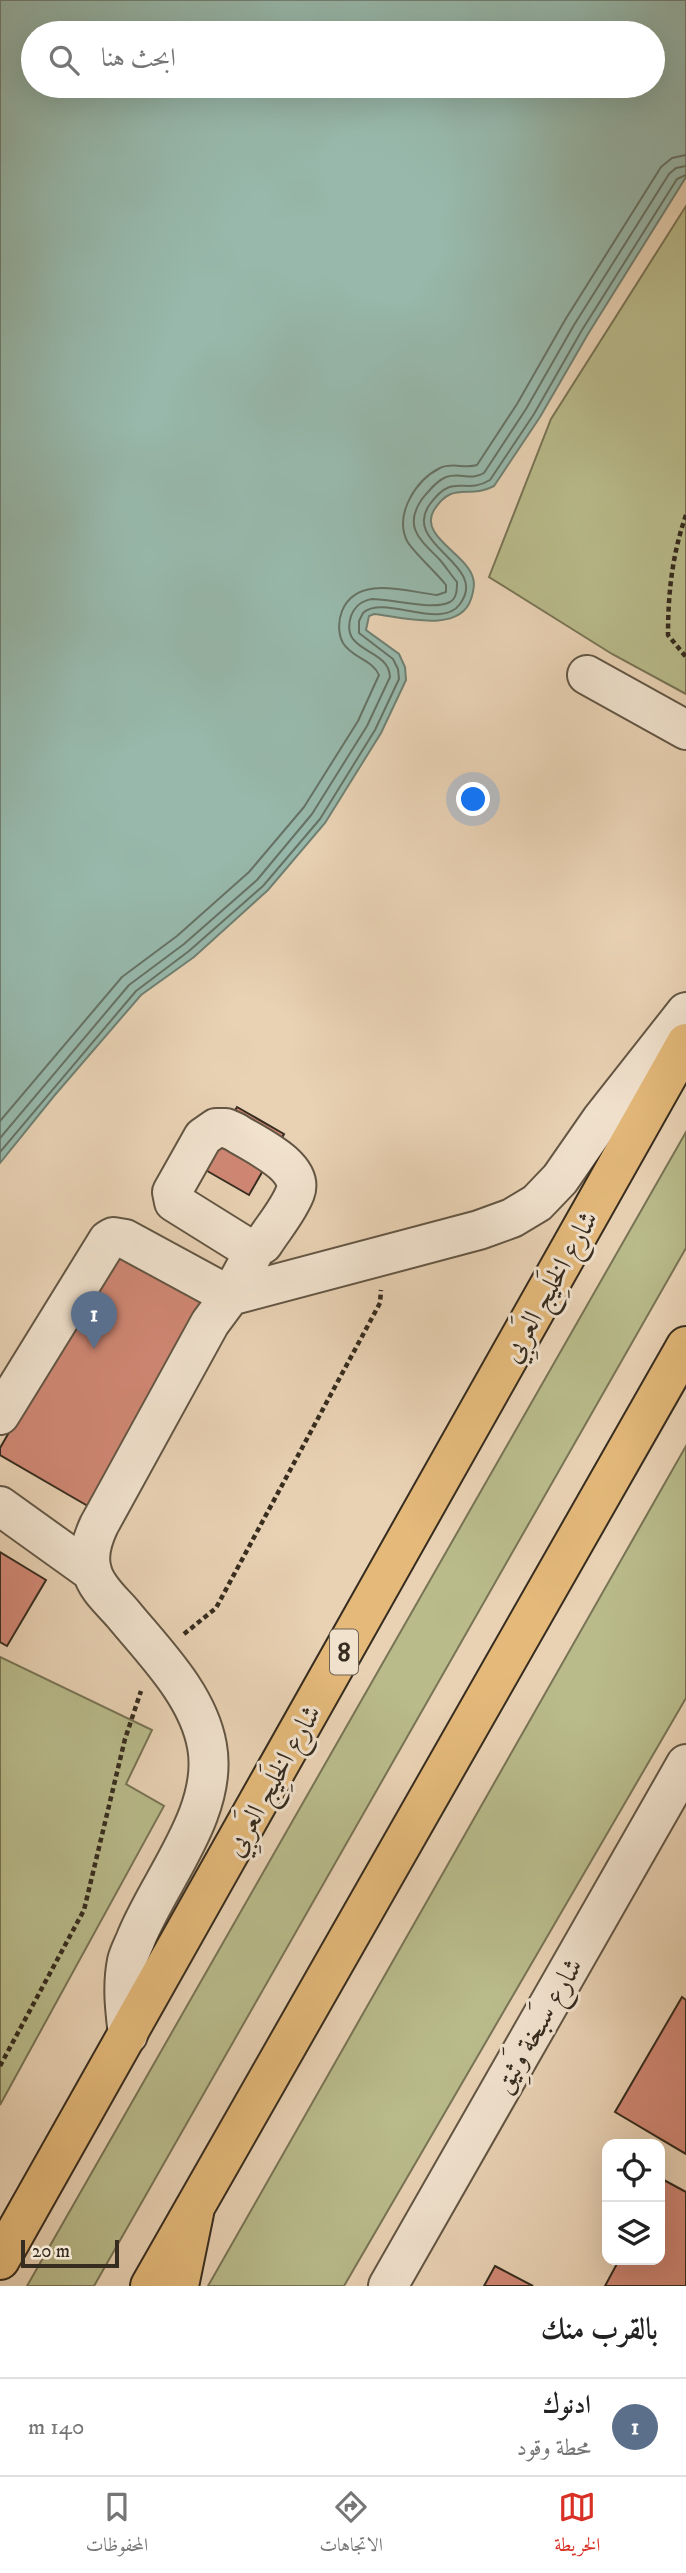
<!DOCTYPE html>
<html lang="ar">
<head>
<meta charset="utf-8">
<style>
  body { margin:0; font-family:"IM FELL DW Pica",Amiri,serif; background:#f6f6f6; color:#222; direction:rtl }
  .controls { position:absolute; right:21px; bottom:21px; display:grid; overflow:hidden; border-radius:14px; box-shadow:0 7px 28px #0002 }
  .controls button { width:63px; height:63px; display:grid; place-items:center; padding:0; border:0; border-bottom:2px solid #e0e0e0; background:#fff; color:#222; font:35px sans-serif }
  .scale { position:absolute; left:21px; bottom:18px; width:98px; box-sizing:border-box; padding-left:7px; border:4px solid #362c1f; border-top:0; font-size:19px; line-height:24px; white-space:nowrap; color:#362c1f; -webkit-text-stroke:5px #f1e2ce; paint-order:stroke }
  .you { position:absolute; left:474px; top:800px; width:24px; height:24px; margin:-18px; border:5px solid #fff; border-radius:50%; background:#1a73e8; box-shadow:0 0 0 10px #1a73e833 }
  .badge { display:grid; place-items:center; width:46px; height:46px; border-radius:50%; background:#d93025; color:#fff; font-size:23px; font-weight:700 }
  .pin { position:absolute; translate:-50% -58px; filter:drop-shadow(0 2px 4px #0008) }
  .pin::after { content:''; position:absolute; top:37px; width:24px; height:21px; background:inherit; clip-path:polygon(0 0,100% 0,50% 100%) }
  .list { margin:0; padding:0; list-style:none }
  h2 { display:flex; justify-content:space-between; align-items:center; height:91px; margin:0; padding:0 28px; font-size:30px }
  h2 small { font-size:23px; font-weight:400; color:#767676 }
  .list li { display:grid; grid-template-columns:46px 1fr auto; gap:21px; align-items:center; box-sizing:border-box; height:98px; padding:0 28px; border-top:2px solid #e0e0e0 }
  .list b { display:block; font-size:26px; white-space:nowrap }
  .list p { margin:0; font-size:23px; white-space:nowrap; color:#767676 }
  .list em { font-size:23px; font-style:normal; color:#767676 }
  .icon { flex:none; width:38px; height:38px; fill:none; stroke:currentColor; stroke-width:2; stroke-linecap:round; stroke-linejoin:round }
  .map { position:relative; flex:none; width:686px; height:2286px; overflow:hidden; direction:ltr }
  .search { position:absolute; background:#fff; box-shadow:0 7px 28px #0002; left:21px; right:21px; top:21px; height:77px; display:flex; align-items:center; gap:18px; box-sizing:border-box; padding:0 24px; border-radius:38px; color:#767676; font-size:26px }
  .sheet { height:189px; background:#fff }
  nav { display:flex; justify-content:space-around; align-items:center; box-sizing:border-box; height:98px; border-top:2px solid #e0e0e0; background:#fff; font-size:19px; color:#767676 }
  nav a { display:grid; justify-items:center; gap:4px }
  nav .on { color:#d93025 }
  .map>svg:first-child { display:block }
  .green { fill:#b9bb8b; stroke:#787455; stroke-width:2 }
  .water { fill:#97b8ab; stroke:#708073; stroke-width:2; fill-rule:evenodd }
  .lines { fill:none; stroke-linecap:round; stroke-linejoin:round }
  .shore { stroke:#667265; stroke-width:2 }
  .building { fill:#d18875; stroke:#362c1f; stroke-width:2 }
  .minor-casing { stroke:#635644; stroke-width:42 }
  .major-casing { stroke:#362c1f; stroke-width:42 }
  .highway-casing { stroke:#362c1f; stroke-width:42 }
  .path { stroke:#362c1f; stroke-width:4.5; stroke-dasharray:5 3.5; stroke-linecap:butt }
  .minor { stroke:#f1e2ce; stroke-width:38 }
  .major { stroke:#e4b97a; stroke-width:38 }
  .highway { stroke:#e4b97a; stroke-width:38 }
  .labels { text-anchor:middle; stroke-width:6; stroke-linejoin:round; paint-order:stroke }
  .shield { fill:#f1e2ce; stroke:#6e6354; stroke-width:2 }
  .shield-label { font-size:26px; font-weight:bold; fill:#362c1f }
  .street-label { font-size:28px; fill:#362c1f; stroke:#f1e2ce }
</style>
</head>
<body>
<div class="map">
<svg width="686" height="2286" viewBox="0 0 686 2286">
  <rect width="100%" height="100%" fill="#e9d2b4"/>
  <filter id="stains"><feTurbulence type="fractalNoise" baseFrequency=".00286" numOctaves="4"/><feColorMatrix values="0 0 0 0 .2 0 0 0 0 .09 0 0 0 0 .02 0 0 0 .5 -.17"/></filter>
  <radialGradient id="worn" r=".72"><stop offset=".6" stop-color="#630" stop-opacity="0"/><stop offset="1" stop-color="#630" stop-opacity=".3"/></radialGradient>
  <!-- green -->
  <path class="green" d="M686 206V694L612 654 489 577 551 419Z
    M686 1132V1248L94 2286H27Z
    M686 1446V1698L344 2286H208Z
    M0 1657 152 1730 126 1784 164 1806 0 2105Z"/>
  <!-- water -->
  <path class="water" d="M0 0H686V177L588 334 540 417 494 486C468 500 453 480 434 510 418 536 467 554 473 578 475 584 473 593 471 599 460 634 401 617 374 614L369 616 366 630 399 654 405 667 406 680 381 733 325 823 268 890 194 957 141 995 54 1096 0 1163ZM33 33H653V86H33Z"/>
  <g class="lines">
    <!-- shore -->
    <path class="shore" d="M0 1121 122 977 177 936 249 872 304 807 358 721 379 675C373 660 352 658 343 643 338 634 338 621 342 611 357 574 407 592 437 595L446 592V585C436 572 414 553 407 541 394 514 416 480 440 468 452 462 465 469 477 465L517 404 565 320 661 167 672 158 686 155
      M0 1138 129 985 184 944 257 880 312 814 367 726 390 677C389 647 339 654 351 616 355 606 361 601 372 599 392 599 433 611 450 602 457 598 457 589 457 582 451 575 446 567 440 560 422 541 402 528 422 499 429 491 436 481 446 477 460 472 471 481 484 473L526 409 574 325 669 174 676 168 686 166
      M0 1152 136 991 189 951 263 886 320 819 375 730 399 679 398 669 393 659 359 633V621L363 613C384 594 441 631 460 604 490 564 400 545 430 504 454 471 464 496 490 480L534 414 582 330 677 179 686 175"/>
  </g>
  <!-- building -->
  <path class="building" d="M237 1107 284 1134 249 1195 202 1168Z
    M117 1245 213 1301 93 1509 0 1455V1448Z
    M0 1552 46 1580 7 1646 0 1642Z
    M682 1997 686 2000V2154L615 2112Z
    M662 2179 686 2192V2286H605L619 2260H660Z
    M495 2266 533 2286H484Z"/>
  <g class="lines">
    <defs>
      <path id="minor" d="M587 675 686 730
        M216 1128H226L235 1132C253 1144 305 1166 295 1193 288 1211 273 1228 263 1244L256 1248 243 1245 174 1202 172 1192 203 1137Z
        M0 1415 108 1240 113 1237 125 1239 230 1296 256 1248
        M0 1506 92 1572
        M128 2035C125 2010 122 1986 127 1961 129 1953 134 1944 137 1936 161 1878 219 1811 207 1746 198 1695 155 1653 123 1614 112 1601 96 1588 92 1571 87 1555 92 1540 99 1525L210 1323 230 1296 479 1230 512 1218 537 1203 560 1179 601 1120 686 1012
        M388 2286 686 1764"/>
      <path id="major" d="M179 2286 194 2213"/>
      <path id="highway" d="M0 2260 686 1043
        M150 2286 686 1346"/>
    </defs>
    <!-- minor casing -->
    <use href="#minor" class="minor-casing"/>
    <!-- major casing -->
    <use href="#major" class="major-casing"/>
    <!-- highway casing -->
    <use href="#highway" class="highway-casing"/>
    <!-- path -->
    <path class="path" d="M686 515C672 555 668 594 668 635L686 657
      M184 1634 216 1608 380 1303 381 1290
      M0 2066 84 1910 125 1739 141 1691"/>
    <!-- minor -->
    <use href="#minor" class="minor"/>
    <!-- major -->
    <use href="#major" class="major"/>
    <!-- highway -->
    <use href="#highway" class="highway"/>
  </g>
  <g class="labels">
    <!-- shield labels -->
    <rect class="shield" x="330" y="1629.5" width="28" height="45" rx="5"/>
    <g class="shield-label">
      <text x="344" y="1661">8</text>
    </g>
    <!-- street labels -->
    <g class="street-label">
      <text transform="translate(549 1286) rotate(-61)" y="10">شارع الخَلِيج العَربِي</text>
      <text transform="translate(272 1780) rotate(-61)" y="10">شارع الخَلِيج العَربِي</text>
      <text transform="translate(537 2025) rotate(-60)" y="10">شارع سَبخة وَثِيق</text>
    </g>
  </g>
  <rect width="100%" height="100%" filter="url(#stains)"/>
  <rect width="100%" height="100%" fill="url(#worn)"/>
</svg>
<div class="controls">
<button><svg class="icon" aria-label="locate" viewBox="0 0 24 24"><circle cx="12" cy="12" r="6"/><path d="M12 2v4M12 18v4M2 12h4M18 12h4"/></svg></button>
<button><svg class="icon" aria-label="layers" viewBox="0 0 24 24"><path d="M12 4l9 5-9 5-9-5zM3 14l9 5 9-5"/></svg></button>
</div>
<div class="scale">20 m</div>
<div class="you"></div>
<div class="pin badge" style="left:94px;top:1349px;background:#5c6f8a">1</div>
<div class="search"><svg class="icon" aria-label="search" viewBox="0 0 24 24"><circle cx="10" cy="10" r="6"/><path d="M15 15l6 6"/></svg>ابحث هنا</div>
</div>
<section class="sheet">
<h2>بالقرب منك<small></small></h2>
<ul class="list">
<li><span class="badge" style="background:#5c6f8a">1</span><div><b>ادنوك</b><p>محطة وقود</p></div><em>140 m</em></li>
</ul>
</section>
<nav>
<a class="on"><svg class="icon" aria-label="map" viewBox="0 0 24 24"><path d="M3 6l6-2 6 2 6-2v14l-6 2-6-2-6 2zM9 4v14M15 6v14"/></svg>الخريطة</a>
<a><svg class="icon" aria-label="directions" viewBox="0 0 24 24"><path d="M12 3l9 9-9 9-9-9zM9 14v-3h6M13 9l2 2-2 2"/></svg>الاتجاهات</a>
<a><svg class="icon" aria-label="saved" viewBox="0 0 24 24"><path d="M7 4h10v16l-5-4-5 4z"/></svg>المحفوظات</a>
</nav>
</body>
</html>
